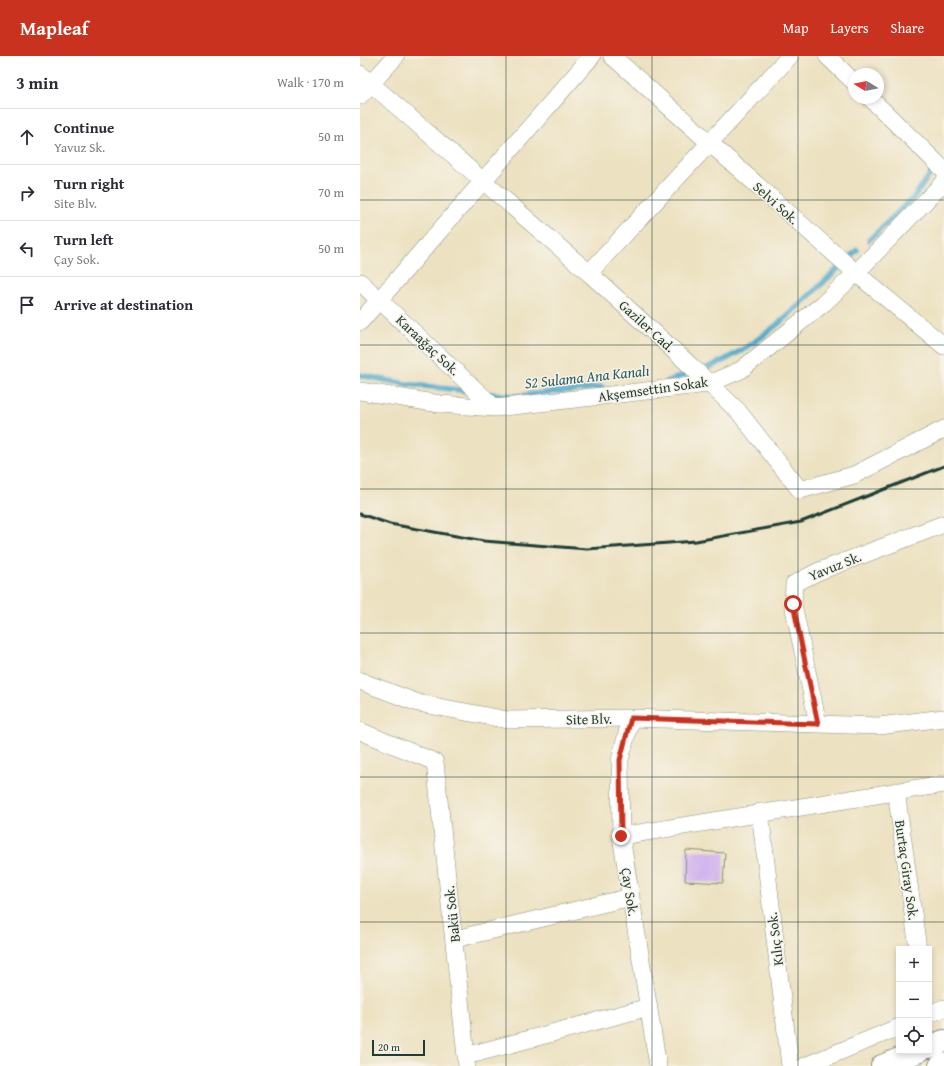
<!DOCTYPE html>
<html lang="en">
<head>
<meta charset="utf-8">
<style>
  body { margin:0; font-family:"Gentium Book Plus",serif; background:#f7f7f7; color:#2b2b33 }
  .controls { position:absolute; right:12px; bottom:12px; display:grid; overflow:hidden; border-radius:0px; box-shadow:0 2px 6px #0003 }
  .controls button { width:36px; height:36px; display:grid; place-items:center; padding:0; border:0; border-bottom:1px solid #e1e1e2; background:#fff; color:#2b2b33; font:20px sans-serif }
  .compass { position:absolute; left:488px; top:12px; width:36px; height:36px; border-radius:50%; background:#fff; box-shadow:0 2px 6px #0003; rotate:280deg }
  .scale { position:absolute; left:12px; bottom:10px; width:53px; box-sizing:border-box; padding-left:4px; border:2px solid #1f3d34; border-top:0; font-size:11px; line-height:14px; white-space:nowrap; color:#1f3d34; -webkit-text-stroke:3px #f7f3e8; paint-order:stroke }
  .stop { position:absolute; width:12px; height:12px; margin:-9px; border:3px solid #c8321e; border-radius:50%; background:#fff }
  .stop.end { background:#c8321e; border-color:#fff; box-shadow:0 1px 4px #0008 }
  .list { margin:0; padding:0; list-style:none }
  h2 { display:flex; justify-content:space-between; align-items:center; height:52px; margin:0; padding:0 16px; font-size:17px }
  h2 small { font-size:13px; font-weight:400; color:#7c7c81 }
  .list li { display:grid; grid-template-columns:26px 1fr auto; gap:12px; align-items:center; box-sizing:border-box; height:56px; padding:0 16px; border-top:1px solid #e1e1e2 }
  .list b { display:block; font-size:15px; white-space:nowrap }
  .list p { margin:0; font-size:13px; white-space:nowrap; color:#7c7c81 }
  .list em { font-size:13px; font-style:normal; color:#7c7c81 }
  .icon { flex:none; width:22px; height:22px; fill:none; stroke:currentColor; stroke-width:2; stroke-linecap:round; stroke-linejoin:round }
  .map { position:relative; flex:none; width:584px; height:1010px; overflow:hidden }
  header { display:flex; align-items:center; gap:24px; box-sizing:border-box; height:56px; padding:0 20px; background:#c8321e; color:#fff }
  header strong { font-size:19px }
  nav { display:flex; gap:22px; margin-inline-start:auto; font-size:14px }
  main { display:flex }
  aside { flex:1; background:#fff }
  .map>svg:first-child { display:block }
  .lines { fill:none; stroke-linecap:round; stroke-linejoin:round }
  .stream { stroke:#4ea8cb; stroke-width:5.5 }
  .building { fill:#d0b4ee }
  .minor-casing { stroke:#868f7a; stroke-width:18 }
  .major-casing { stroke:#868f7a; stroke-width:24 }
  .highway-casing { stroke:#868f7a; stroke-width:24 }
  .minor { stroke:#fff; stroke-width:17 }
  .major { stroke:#fff; stroke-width:22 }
  .highway { stroke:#fff; stroke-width:22 }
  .rail { stroke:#1f3d34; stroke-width:3 }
  .route { stroke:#c8321e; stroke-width:5 }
  .grid { fill:none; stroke:#1f3d34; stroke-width:1; stroke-opacity:0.55 }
  .labels { text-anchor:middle; stroke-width:3; stroke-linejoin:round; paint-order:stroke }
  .street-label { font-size:14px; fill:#1f3d34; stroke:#f7f3e8 }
  .water-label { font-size:15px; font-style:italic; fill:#2d5d61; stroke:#f7f3e8 }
</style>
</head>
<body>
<header>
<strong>Mapleaf</strong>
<nav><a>Map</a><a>Layers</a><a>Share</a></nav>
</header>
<main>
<aside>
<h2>3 min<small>Walk · 170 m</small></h2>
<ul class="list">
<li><svg class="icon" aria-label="ahead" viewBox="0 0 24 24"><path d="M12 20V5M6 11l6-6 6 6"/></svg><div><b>Continue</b><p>Yavuz Sk.</p></div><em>50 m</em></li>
<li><svg class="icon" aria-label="right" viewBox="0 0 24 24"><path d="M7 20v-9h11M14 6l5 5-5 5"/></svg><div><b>Turn right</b><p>Site Blv.</p></div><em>70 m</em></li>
<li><svg class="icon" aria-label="left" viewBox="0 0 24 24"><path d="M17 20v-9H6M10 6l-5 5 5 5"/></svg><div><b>Turn left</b><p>Çay Sok.</p></div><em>50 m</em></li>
<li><svg class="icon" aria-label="arrive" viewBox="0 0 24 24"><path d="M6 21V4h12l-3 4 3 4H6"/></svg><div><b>Arrive at destination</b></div></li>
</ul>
</aside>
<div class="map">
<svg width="584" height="1010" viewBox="0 0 584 1010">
  <rect width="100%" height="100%" fill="#f7f3e8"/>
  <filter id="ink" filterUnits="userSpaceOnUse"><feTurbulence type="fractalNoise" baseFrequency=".025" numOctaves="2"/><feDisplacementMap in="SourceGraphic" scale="8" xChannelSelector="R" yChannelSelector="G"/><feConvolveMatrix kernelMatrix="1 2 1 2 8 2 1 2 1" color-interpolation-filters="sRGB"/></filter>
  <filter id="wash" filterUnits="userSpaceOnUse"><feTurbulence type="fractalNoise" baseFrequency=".012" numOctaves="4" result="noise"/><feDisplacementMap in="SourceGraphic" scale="16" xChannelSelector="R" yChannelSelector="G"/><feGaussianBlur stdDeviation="0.9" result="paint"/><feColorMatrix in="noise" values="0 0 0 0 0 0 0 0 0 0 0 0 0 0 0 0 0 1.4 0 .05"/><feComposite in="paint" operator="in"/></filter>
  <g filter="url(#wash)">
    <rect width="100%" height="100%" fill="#ece1c0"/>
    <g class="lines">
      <!-- stream -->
      <path class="stream" d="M509 184 553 142 574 113
        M341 314C403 292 450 238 497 194
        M0 319 46 328 108 335
        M308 325 325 319
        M131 338 154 340 242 331"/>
    </g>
    <g id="blocks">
      <!-- building -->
      <path class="building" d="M326 794 365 797 363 827 325 825Z"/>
    </g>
  </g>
  <g filter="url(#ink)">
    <use href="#blocks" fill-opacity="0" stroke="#868f7a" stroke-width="1"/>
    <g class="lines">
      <defs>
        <path id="minor" d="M252 0 496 217 584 290
          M467 0 494 26
          M0 18 229 217 333 312 378 355 440 434 494 419 584 373
          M0 40 36 0
          M510 42 584 114
          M229 217 430 0
          M0 226 135 352
          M0 266 232 0
          M0 335 80 348 135 352 348 328 381 314 464 247 496 217 584 126
          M0 625 58 647 148 664 271 662 519 670 584 662
          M271 662 260 704 261 780 298 1010
          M458 668 433 548 434 528 457 516 584 468
          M0 675 75 706 107 1010
          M536 735 558 893
          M400 756 430 1010
          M261 780 584 728
          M95 883 271 841
          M569 958 584 952
          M106 1000 289 951
          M445 1010 539 971"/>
        <path id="major" d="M569 991 584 985
          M522 1010 559 995"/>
        <path id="highway" d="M580 1010 584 1008"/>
      </defs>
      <!-- minor casing -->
      <use href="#minor" class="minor-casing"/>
      <!-- major casing -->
      <use href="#major" class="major-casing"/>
      <!-- highway casing -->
      <use href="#highway" class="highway-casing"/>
      <!-- minor -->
      <use href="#minor" class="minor"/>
      <!-- major -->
      <use href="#major" class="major"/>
      <!-- highway -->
      <use href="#highway" class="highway"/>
      <!-- rail -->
      <path class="rail" d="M0 458 30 468 124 485 227 493 336 485 441 466 584 410"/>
    </g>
  </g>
  <g class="lines" filter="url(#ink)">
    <!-- route -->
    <path class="route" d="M261 780 260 704 271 662 458 668 433 548"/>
  </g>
  <!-- grid -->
  <path class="grid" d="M146 0V1010M292 0V1010M438 0V1010M0 144H584M0 289H584M0 433H584M0 577H584M0 721H584M0 866H584"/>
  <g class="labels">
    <!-- street labels -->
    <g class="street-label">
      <text transform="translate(416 147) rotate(42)" y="5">Selvi Sok.</text>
      <text transform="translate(287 270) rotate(42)" y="5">Gaziler Cad.</text>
      <text transform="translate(68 289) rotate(43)" y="5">Karaağaç Sok.</text>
      <text transform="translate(293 333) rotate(-8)" y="5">Akşemsettin Sokak</text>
      <text transform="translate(475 510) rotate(-22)" y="5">Yavuz Sk.</text>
      <text transform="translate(229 663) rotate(-1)" y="5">Site Blv.</text>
      <text transform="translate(547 814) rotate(82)" y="5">Burtaç Giray Sok.</text>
      <text transform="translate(270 836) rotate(81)" y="5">Çay Sok.</text>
      <text transform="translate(92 858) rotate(-96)" y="5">Bakü Sok.</text>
      <text transform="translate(415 883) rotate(-97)" y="5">Kılıç Sok.</text>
    </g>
    <!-- water labels -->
    <g class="water-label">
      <text transform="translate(227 321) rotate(-6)" y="5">S2 Sulama Ana Kanalı</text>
    </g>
  </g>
</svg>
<div class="controls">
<button>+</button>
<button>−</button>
<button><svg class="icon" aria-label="locate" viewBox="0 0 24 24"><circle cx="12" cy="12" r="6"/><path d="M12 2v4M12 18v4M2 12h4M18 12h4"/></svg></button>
</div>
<svg class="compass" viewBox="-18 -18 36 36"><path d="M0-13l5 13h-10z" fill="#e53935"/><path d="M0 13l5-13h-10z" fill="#7c7c81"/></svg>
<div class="scale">20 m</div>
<div class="stop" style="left:433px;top:548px"></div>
<div class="stop end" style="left:261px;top:780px"></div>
</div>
</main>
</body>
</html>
